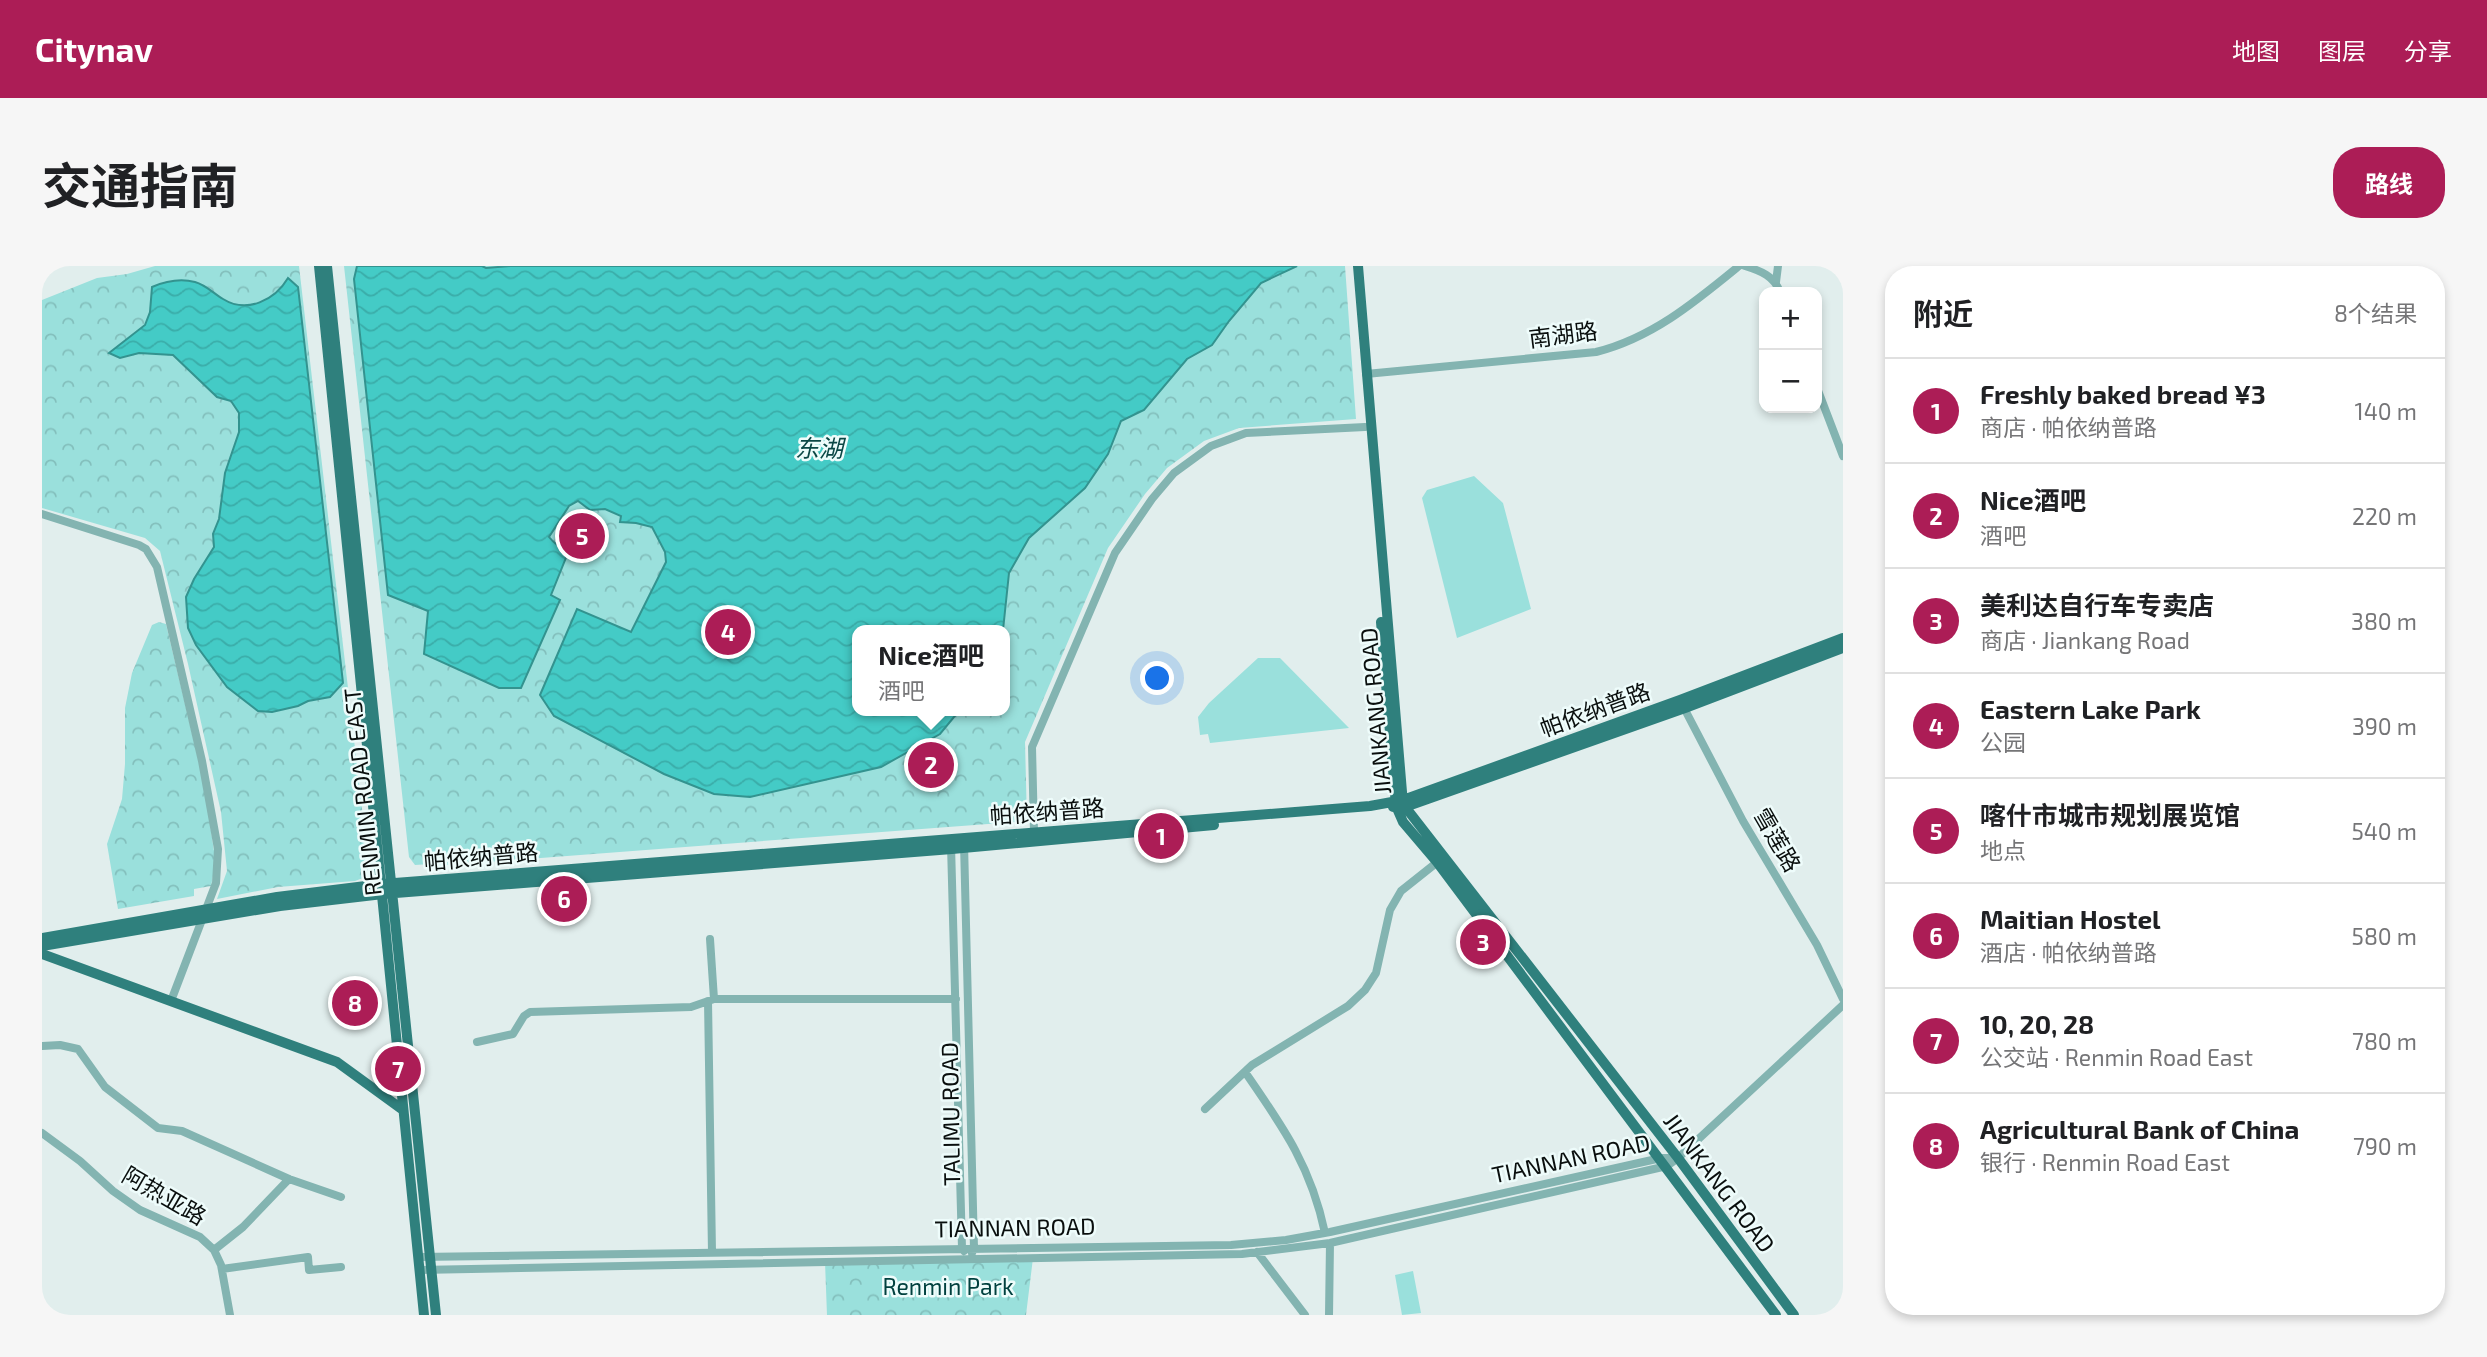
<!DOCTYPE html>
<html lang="zh">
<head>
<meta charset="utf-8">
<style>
  body { margin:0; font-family:"Exo 2","Noto Sans SC",sans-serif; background:#f6f6f6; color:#202124 }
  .controls { position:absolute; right:21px; top:21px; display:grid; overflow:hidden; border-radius:14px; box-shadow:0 4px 10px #0003 }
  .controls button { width:63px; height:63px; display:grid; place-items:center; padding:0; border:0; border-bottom:2px solid #e0e0e0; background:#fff; color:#202124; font:35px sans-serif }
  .you { position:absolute; left:1116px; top:413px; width:24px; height:24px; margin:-18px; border:5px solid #fff; border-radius:50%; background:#1a73e8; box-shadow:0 0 0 10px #1a73e833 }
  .badge { display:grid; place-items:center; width:46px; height:46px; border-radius:50%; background:#ac1d56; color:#fff; font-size:23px; font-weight:700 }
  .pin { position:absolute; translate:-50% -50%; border:4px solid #fff; box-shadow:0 2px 7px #0006 }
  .popup { position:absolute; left:810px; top:359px; width:158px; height:91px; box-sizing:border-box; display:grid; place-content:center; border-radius:14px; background:#fff; filter:drop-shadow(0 2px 5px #0005); font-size:23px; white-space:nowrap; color:#757577 }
  .popup b { font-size:26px; color:#202124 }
  .popup::after { content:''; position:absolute; left:50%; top:100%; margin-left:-14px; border:14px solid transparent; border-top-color:#fff }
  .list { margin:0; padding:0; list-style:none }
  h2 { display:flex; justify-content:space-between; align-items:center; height:91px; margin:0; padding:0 28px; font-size:30px }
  h2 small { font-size:23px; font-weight:400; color:#757577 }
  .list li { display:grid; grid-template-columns:46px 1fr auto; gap:21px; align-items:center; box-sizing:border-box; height:105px; padding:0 28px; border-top:2px solid #e0e0e0 }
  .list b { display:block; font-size:26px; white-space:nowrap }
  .list p { margin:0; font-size:23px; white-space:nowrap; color:#757577 }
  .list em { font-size:23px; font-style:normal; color:#757577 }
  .map { position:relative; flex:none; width:1801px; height:1049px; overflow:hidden; border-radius:28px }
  header { display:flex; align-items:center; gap:42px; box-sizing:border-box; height:98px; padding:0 35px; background:#ac1d56; color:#fff }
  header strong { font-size:33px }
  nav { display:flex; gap:38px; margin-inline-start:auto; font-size:24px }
  .intro { display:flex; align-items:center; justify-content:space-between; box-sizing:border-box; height:168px; padding:0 42px }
  h1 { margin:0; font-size:49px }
  .button { padding:18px 32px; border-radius:28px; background:#ac1d56; color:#fff; font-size:24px; font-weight:700 }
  main { display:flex; gap:42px; padding:0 42px }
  aside { flex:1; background:#fff; border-radius:28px; box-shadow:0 4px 10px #0003 }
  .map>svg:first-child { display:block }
  .grass { fill:#9ae0dc }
  .forest { fill:url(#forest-crowns); fill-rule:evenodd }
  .water { fill:url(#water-waves); stroke:#33938f; stroke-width:2 }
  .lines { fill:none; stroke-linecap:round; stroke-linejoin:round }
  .minor { stroke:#83b4b1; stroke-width:8 }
  .major { stroke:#2f807d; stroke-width:10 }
  .labels { text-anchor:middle; stroke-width:5; stroke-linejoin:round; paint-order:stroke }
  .street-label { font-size:23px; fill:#0a0f0e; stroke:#eefcfb }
  .park-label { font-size:23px; fill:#01413f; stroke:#eefcfb }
  .water-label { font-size:24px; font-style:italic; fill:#0b4745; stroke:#eefcfb }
</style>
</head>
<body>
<header>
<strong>Citynav</strong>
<nav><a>地图</a><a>图层</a><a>分享</a></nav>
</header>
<div class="intro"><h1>交通指南</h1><a class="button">路线</a></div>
<main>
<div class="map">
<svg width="1801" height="1049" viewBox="0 0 1801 1049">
  <defs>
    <pattern id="forest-crowns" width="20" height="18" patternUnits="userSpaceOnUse" patternTransform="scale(1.75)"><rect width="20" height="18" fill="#9ae0dc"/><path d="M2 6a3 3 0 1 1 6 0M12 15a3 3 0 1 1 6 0" fill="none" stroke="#83bfbc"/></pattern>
    <pattern id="water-waves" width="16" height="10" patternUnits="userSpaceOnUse" patternTransform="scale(1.75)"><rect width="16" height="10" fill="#44cbc6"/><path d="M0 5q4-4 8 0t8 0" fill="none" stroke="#3aada9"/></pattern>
  </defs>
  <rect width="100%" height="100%" fill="#e1eeed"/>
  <!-- grass -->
  <path class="grass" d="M1432 210 1461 237 1489 343 1415 372 1380 232 1385 224Z
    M1216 392H1238L1307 462 1168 477 1166 468 1158 469 1156 451 1167 437Z
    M1371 1005 1379 1047 1360 1049 1353 1009Z"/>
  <!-- forest -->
  <path class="forest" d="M113 0H257L327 603 321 612 313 615 236 621 175 633 185 605 179 546 146 398 118 285 103 272 0 242V34L55 12 85 8Z
    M302 0H1303L1314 153 1197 162 1162 175 1125 202 1103 228 1066 282 983 476 985 555 392 600 388 598 373 599 367 591ZM816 364H962V445H816Z
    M117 356 124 358 162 518 172 585 173 600 169 620 152 623V630L76 643 65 578 80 533 83 498V442L90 407 110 359Z
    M991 992 984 1049H785L783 996Z"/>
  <!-- water -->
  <path class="water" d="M315 0H440L444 2 468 0H1255L1219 17 1187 55 1170 79 1145 93 1102 144 1079 155 1066 188 1043 222 987 272 967 307 961 364H816V445H917L898 468 839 501 708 531 672 528 622 508 512 450 498 429 535 343 589 366 624 296 623 286 610 261 594 257 578 256 579 250 563 243 548 244 536 235 527 240 507 271C513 279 520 281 525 289L509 329 518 334 479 422H457L382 388 386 345 346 329 312 13Z
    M246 12 256 21 301 417 288 431 266 435 256 440 230 446 216 445 185 421 154 379 146 362 144 331 152 313 172 281 171 268 177 253 183 207 197 166V147L189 135 175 131 131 89 97 87 78 92 67 87 103 59 108 46 110 21C124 15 137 12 153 16 164 19 171 27 181 33 205 48 233 34 246 12Z"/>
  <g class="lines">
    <!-- minor -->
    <path class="minor" d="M1703 0C1719 5 1732 10 1738 26
      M1734 16 1736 0
      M1324 108 1554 86C1610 72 1653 36 1697 0
      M1775 122 1801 190
      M0 248 97 279 104 283 115 301 160 495 176 583 174 617 129 735
      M1641 440 1701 555 1775 679 1801 733
      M992 566 990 481 1073 287 1110 233 1132 207 1169 180 1204 167 1323 161
      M922 577 932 982 930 987
      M909 579 920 982 922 985
      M668 673 672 733
      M666 735 670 986
      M435 776 471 768 482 750 488 746 649 741 672 733H914
      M0 780 18 779 36 783 63 821 116 862 140 865 247 913 299 931
      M1203 806C1241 861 1269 900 1283 967
      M1163 843 1210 799 1306 740 1323 724 1334 707 1348 644 1359 625 1398 594
      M0 867 38 895 71 925 98 944 158 971 172 984 179 999 188 1049
      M172 984 201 961 247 913
      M1215 986 1263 1049
      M376 991 1189 979 1244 974 1288 966 1619 892H1636
      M180 1003 266 991 267 1004 299 1001
      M377 1004 1200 988 1288 977 1625 900 1636 892 1801 739
      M1287 1049 1288 977"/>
    <!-- major -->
    <path class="major" d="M277 0 382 1049
      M285 0 394 1049
      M1316 0 1361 538 1636 892 1752 1049
      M1339 356 1354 540 1361 556 1395 596 1734 1049
      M1351 541H1363L1643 442 1801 382
      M0 672 235 631 340 618 1328 540 1361 534 1638 434 1801 372
      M0 680 238 640 341 628 910 583 1172 559
      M0 688 295 796 361 844"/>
  </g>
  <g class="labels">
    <!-- street labels -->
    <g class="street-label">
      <text transform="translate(1521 69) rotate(-7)" y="8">南湖路</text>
      <text transform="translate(1553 444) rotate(-20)" y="8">帕依纳普路</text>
      <text transform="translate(1334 445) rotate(-95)" y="8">JIANKANG ROAD</text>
      <text transform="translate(321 526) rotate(-96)" y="8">RENMIN ROAD EAST</text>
      <text transform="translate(1005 546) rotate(-4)" y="8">帕依纳普路</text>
      <text transform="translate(1735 574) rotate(60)" y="8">雪莲路</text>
      <text transform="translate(439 591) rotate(-5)" y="8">帕依纳普路</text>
      <text transform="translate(909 848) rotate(-91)" y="8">TALIMU ROAD</text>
      <text transform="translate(1529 893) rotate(-12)" y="8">TIANNAN ROAD</text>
      <text transform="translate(1677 917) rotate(53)" y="8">JIANKANG ROAD</text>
      <text transform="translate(122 930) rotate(30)" y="8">阿热亚路</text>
      <text transform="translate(973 962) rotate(-1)" y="8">TIANNAN ROAD</text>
    </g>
    <!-- park labels -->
    <g class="park-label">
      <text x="906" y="1029">Renmin Park</text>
    </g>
    <!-- water labels -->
    <g class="water-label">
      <text x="777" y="191">东湖</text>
    </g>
  </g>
</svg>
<div class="controls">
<button>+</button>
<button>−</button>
</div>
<div class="you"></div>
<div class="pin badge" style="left:1119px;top:570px">1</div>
<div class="pin badge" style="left:889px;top:499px">2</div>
<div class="popup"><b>Nice酒吧</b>酒吧</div>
<div class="pin badge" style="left:1441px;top:676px">3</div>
<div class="pin badge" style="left:686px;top:366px">4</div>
<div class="pin badge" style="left:540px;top:270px">5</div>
<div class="pin badge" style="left:522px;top:633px">6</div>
<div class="pin badge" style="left:356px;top:803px">7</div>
<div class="pin badge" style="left:313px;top:737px">8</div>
</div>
<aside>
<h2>附近<small>8个结果</small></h2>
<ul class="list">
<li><span class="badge">1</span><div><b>Freshly baked bread ¥3</b><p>商店 · 帕依纳普路</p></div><em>140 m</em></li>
<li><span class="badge">2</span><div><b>Nice酒吧</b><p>酒吧</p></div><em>220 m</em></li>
<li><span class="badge">3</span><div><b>美利达自行车专卖店</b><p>商店 · Jiankang Road</p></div><em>380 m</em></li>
<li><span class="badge">4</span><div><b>Eastern Lake Park</b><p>公园</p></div><em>390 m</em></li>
<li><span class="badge">5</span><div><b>喀什市城市规划展览馆</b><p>地点</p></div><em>540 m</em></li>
<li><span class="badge">6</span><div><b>Maitian Hostel</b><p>酒店 · 帕依纳普路</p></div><em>580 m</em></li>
<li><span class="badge">7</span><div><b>10, 20, 28</b><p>公交站 · Renmin Road East</p></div><em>780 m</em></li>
<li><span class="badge">8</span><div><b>Agricultural Bank of China</b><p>银行 · Renmin Road East</p></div><em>790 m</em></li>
</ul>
</aside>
</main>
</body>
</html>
